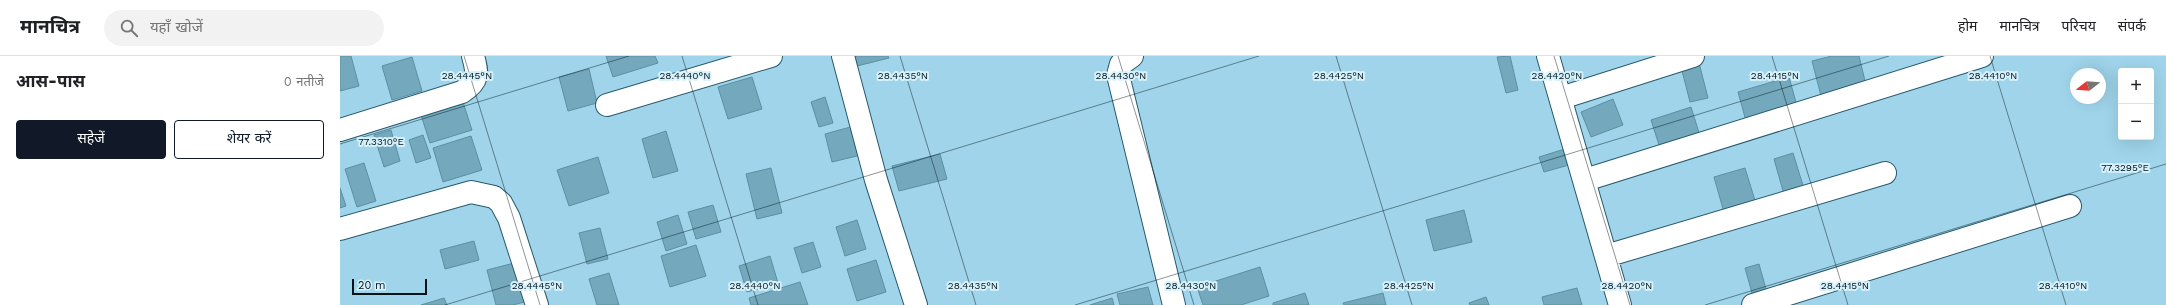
<!DOCTYPE html>
<html lang="hi">
<head>
<meta charset="utf-8">
<style>
  body { margin:0; font-family:"Work Sans","Noto Sans Devanagari",sans-serif; background:#f2f2f2; color:#202124 }
  .controls { position:absolute; right:12px; top:12px; display:grid; overflow:hidden; border-radius:4px; box-shadow:0 4px 16px #0002 }
  .controls button { width:36px; height:36px; display:grid; place-items:center; padding:0; border:0; border-bottom:1px solid #e0e0e0; background:#fff; color:#202124; font:20px sans-serif }
  .compass { position:absolute; left:1730px; top:12px; width:36px; height:36px; border-radius:50%; background:#fff; box-shadow:0 4px 16px #0002; rotate:253deg }
  .scale { position:absolute; left:12px; bottom:10px; width:75px; box-sizing:border-box; padding-left:4px; border:2px solid #01131b; border-top:0; font-size:11px; line-height:14px; white-space:nowrap; color:#01131b; -webkit-text-stroke:3px #d6f1fb; paint-order:stroke }
  .list { margin:0; padding:0; list-style:none }
  h2 { display:flex; justify-content:space-between; align-items:center; height:52px; margin:0; padding:0 16px; font-size:17px }
  h2 small { font-size:13px; font-weight:400; color:#757577 }
  .actions { display:flex; gap:8px; padding:12px 16px }
  .actions a { flex:1; padding:9px 0; border:1px solid #111827; border-radius:4px; text-align:center; font-size:14px; color:#111827 }
  .actions .main { background:#111827; color:#fff }
  .icon { flex:none; width:22px; height:22px; fill:none; stroke:currentColor; stroke-width:2; stroke-linecap:round; stroke-linejoin:round }
  .map { position:relative; flex:none; width:1826px; height:249px; overflow:hidden }
  header { display:flex; align-items:center; gap:24px; box-sizing:border-box; height:56px; padding:0 20px; background:#fff; border-bottom:1px solid #e0e0e0 }
  header strong { font-size:19px }
  nav { display:flex; gap:22px; margin-inline-start:auto; font-size:14px }
  .search { width:280px; height:36px; background:#f2f2f2; display:flex; align-items:center; gap:10px; box-sizing:border-box; padding:0 14px; border-radius:22px; color:#757577; font-size:15px }
  main { display:flex }
  aside { flex:1; background:#fff }
  .map>svg:first-child { display:block }
  .building { fill:#74a8bc; stroke:#5c8fa3 }
  .lines { fill:none; stroke-linecap:round; stroke-linejoin:round }
  .minor-casing { stroke:#265a6c; stroke-width:24 }
  .minor { stroke:#fff; stroke-width:22 }
  .ticks { fill:none; stroke:#01131b; stroke-width:1; stroke-opacity:0.45 }
  .ticks-label { font-size:10px; text-anchor:middle; fill:#01131b; stroke:#d6f1fb; stroke-width:4; stroke-linejoin:round; paint-order:stroke }
</style>
</head>
<body>
<header>
<strong>मानचित्र</strong>
<div class="search"><svg class="icon" aria-label="search" viewBox="0 0 24 24"><circle cx="10" cy="10" r="6"/><path d="M15 15l6 6"/></svg>यहाँ खोजें</div>
<nav><a>होम</a><a>मानचित्र</a><a>परिचय</a><a>संपर्क</a></nav>
</header>
<main>
<aside>
<h2>आस-पास<small>0 नतीजे</small></h2>
<ul class="list">
</ul>
<div class="actions"><a class="main">सहेजें</a><a>शेयर करें</a></div>
</aside>
<div class="map">
<svg width="1826" height="249" viewBox="0 0 1826 249">
  <rect width="100%" height="100%" fill="#9fd4ea"/>
  <!-- building -->
  <path class="building" d="M0 0H11L19 30 0 35Z
    M266 0H315L318 7 273 21Z
    M515 0H548L549 2 517 10Z
    M1170 0 1178 34 1166 37 1157 1Z
    M1492 0H1519L1526 29 1481 40 1472 5Z
    M72 1 82 35 52 44 42 10Z
    M1358 3 1368 42 1350 46 1340 7Z
    M249 13 257 47 228 55 219 21Z
    M412 21 422 53 388 63 378 31Z
    M1449 21 1457 50 1406 65 1398 36Z
    M485 41 493 67 479 71 471 46Z
    M122 43 132 74 90 87 80 56Z
    M1273 43 1283 69 1251 81 1241 56Z
    M1351 51 1360 80 1320 92 1311 64Z
    M514 70 521 99 492 106 485 78Z
    M51 74 60 105 44 111 34 79Z
    M326 75 338 115 313 122 302 83Z
    M83 79 91 102 76 107 69 84Z
    M131 80 142 114 103 126 93 92Z
    M1231 91 1236 107 1204 116 1199 101Z
    M1453 97 1465 136 1445 142 1434 103Z
    M600 98 607 123 559 135 552 110Z
    M258 101 269 137 229 150 217 114Z
    M24 107 36 145 17 151 5 113Z
    M431 112 442 157 417 163 406 118Z
    M1405 112 1417 151 1385 160 1374 121Z
    M0 132 6 150 0 152Z
    M373 149 381 176 356 183 348 156Z
    M1124 154 1132 186 1094 195 1086 164Z
    M338 159 347 188 326 195 317 166Z
    M517 164 526 193 505 200 496 171Z
    M260 172 268 203 247 208 239 177Z
    M134 185 139 204 105 213 100 194Z
    M473 186 481 211 462 217 454 192Z
    M356 189 366 220 330 231 321 200Z
    M430 200 438 227 407 236 399 210Z
    M536 204 546 236 517 245 507 213Z
    M182 205 192 244 173 249H156L147 214Z
    M1419 208 1426 233 1412 237 1405 212Z
    M920 211 929 240 901 249H863L857 231Z
    M269 217 279 249H257L249 223Z
    M460 226 468 249H411L409 242Z
    M808 231 813 249H780L777 238Z
    M1237 232 1242 249H1204L1202 241Z
    M965 237 969 249H933V247Z
    M1043 237 1046 249H1004L1003 247Z
    M1146 241 1149 249H1130L1129 247Z
    M104 242 107 249H81Z
    M772 242 774 249H750Z"/>
  <g class="lines">
    <defs>
      <path id="minor" d="M503 0 536 124 576 249
        M792 0 781 8 778 19 834 249
        M1208 0 1280 249
        M1221 42 1353 0
        M267 49 431 0
        M0 74 122 36C139 25 138 18 133 0
        M1245 124 1642 0
        M0 173 131 136 154 141 161 147 169 162 197 249
        M1266 200 1545 117
        M1413 249 1730 150"/>
    </defs>
    <!-- minor casing -->
    <use href="#minor" class="minor-casing"/>
    <!-- minor -->
    <use href="#minor" class="minor"/>
  </g>
  <!-- ticks -->
  <path class="ticks" d="M124 0 200 249M342 0 418 249M560 0 636 249M778 0 854 249M996 0 1072 249M1214 0 1290 249M1432 0 1508 249M1650 0 1726 249M0 88 289 0M105 249 919 0M735 249 1549 0M1365 249 1826 108"/>
  <g class="ticks-label">
    <text x="999" y="23">28.4425°N</text>
    <text x="1435" y="23">28.4415°N</text>
    <text x="127" y="23">28.4445°N</text>
    <text x="345" y="23">28.4440°N</text>
    <text x="563" y="23">28.4435°N</text>
    <text x="781" y="23">28.4430°N</text>
    <text x="1217" y="23">28.4420°N</text>
    <text x="1653" y="23">28.4410°N</text>
    <text x="41" y="89">77.3310°E</text>
    <text x="1785" y="115">77.3295°E</text>
    <text x="197" y="233">28.4445°N</text>
    <text x="415" y="233">28.4440°N</text>
    <text x="633" y="233">28.4435°N</text>
    <text x="851" y="233">28.4430°N</text>
    <text x="1069" y="233">28.4425°N</text>
    <text x="1287" y="233">28.4420°N</text>
    <text x="1505" y="233">28.4415°N</text>
    <text x="1723" y="233">28.4410°N</text>
  </g>
</svg>
<div class="controls">
<button>+</button>
<button>−</button>
</div>
<svg class="compass" viewBox="-18 -18 36 36"><path d="M0-13l5 13h-10z" fill="#e53935"/><path d="M0 13l5-13h-10z" fill="#757577"/></svg>
<div class="scale">20 m</div>
</div>
</main>
</body>
</html>
